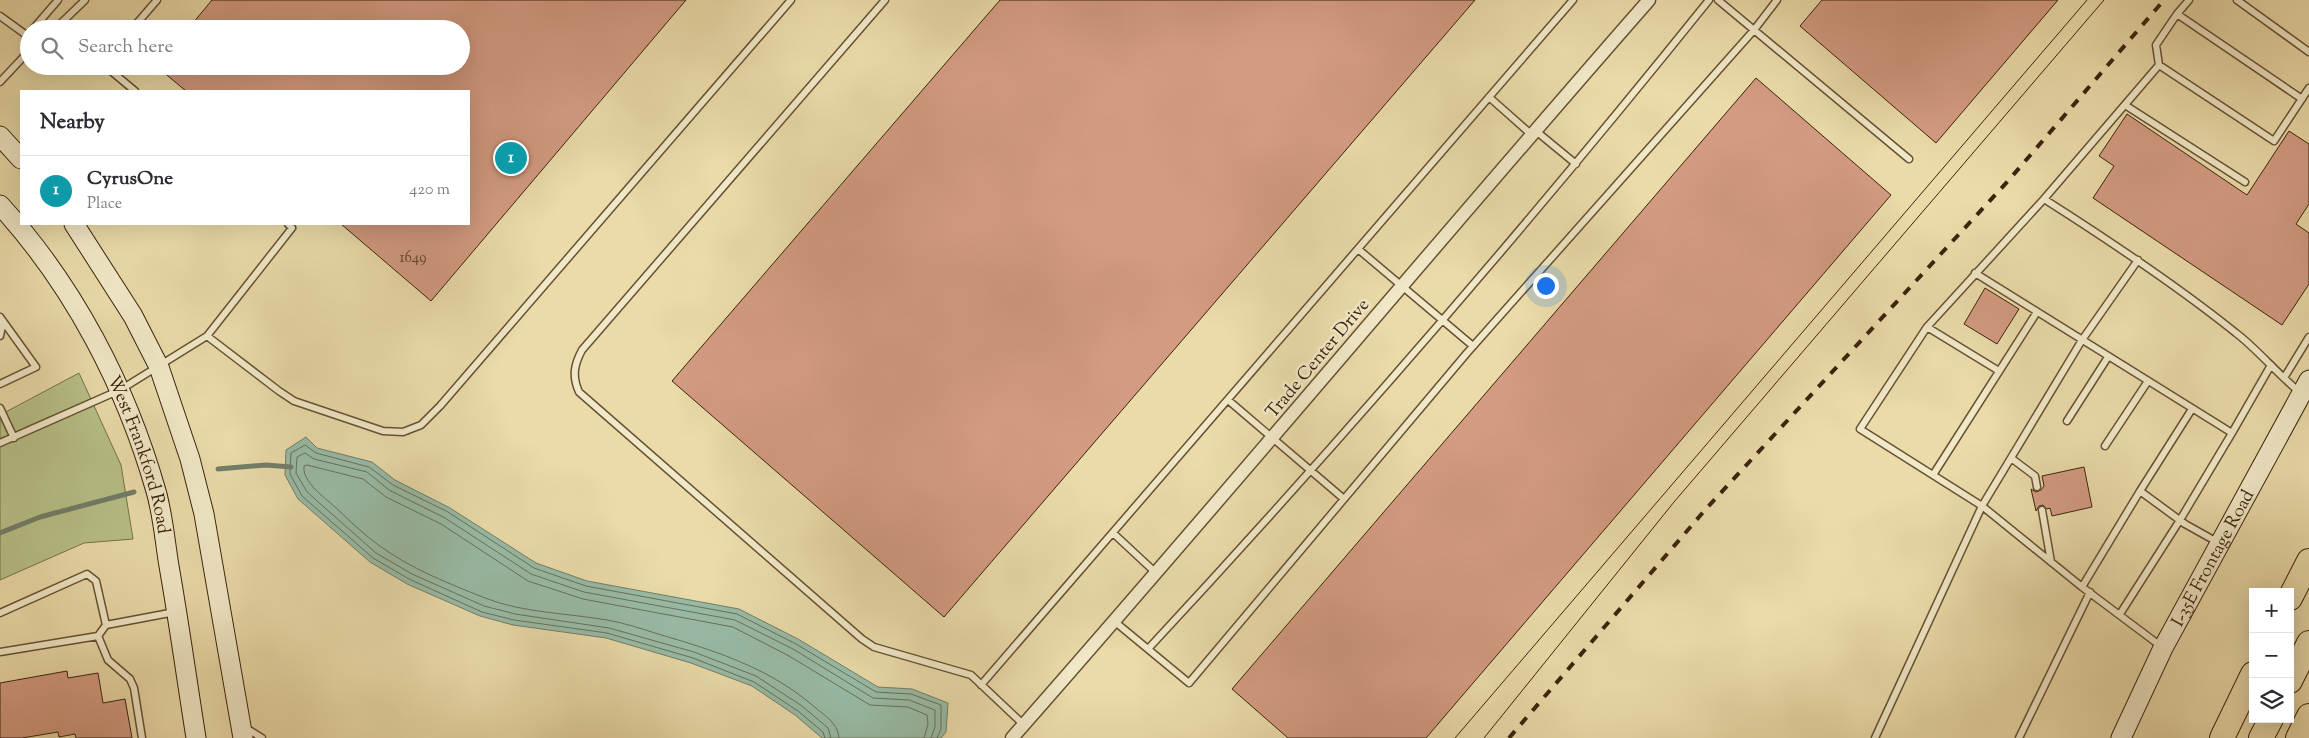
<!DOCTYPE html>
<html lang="en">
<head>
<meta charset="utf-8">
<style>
  body { margin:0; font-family:"Sorts Mill Goudy",serif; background:#f2f2f3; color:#2b2b33 }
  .controls { position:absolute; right:15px; bottom:15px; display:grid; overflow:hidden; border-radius:0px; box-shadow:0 5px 20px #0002 }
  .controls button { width:45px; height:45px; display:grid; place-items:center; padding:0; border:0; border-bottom:1px solid #e1e1e2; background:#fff; color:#2b2b33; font:25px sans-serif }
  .you { position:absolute; left:1545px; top:285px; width:18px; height:18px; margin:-12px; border:4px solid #fff; border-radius:50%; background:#1a73e8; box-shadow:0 0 0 8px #1a73e833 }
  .badge { display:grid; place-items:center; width:32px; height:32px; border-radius:50%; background:#ea580c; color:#fff; font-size:16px; font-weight:700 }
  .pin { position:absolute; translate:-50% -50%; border:2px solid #fff; box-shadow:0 1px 5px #0006 }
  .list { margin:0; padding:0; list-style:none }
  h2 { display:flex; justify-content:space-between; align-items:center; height:65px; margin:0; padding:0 20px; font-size:21px }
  h2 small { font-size:16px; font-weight:400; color:#7c7c81 }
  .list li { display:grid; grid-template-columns:32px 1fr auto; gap:15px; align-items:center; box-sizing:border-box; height:70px; padding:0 20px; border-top:1px solid #e1e1e2 }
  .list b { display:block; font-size:19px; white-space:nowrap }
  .list p { margin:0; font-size:16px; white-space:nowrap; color:#7c7c81 }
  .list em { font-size:16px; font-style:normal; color:#7c7c81 }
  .icon { flex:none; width:28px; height:28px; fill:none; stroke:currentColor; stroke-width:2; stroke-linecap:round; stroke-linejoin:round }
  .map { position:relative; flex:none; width:2309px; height:738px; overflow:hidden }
  .search { position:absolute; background:#fff; box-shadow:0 5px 20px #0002; left:20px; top:20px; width:450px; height:55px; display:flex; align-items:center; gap:12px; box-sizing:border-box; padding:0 18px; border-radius:28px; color:#7c7c81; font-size:19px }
  .panel { position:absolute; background:#fff; box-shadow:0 5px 20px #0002; left:20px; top:90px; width:450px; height:135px; border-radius:0px }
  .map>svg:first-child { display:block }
  .green { fill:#b7c087; stroke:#78724a }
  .water { fill:#98bba6; stroke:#727e69 }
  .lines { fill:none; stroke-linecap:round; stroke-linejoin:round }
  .shore { stroke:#696f5a; stroke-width:1 }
  .stream { stroke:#727e69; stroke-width:5 }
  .building { fill:#d39b82; stroke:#3a230d }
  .service-casing { stroke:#665134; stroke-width:9 }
  .minor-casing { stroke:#665134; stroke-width:15 }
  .secondary-casing { stroke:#3a230d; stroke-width:21 }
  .motorway-casing { stroke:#3a230d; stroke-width:26 }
  .service { stroke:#f1e8c7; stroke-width:6 }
  .minor { stroke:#f1e8c7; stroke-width:12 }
  .secondary { stroke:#f1e8c7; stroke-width:19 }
  .motorway { stroke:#eadba9; stroke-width:24 }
  .tram { stroke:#3a230d; stroke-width:1 }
  .rail { stroke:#3a230d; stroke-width:4; stroke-dasharray:9 9; stroke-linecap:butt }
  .labels { text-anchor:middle; stroke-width:5; stroke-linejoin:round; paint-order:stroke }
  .number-label { font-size:15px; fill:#60412a }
  .street-label { font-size:18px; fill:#3a230d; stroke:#f1e8c7 }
</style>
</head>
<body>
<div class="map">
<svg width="2309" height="738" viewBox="0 0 2309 738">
  <rect width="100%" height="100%" fill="#eadba9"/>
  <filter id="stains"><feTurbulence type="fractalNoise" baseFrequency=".004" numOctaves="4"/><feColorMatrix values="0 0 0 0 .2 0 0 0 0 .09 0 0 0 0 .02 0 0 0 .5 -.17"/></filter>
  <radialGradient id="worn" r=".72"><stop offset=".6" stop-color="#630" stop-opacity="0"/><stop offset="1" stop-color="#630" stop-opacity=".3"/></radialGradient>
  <!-- green -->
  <path class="green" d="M79 373 121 465 133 539 84 543 0 580V415Z"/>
  <!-- water -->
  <path class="water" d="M306 437 317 448 372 462 395 480 450 508 536 563 587 581 739 609 798 639 878 687 912 689 948 703 946 732 941 738H822L795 715 752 686 691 663 606 638 513 625 480 616 407 584 370 562 298 499 285 475 286 450Z"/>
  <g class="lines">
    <!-- shore -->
    <path class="shore" d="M825 738 823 732 798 711 754 682 693 658 607 633 514 620 482 612 409 579 373 558 302 496 290 474 291 453 305 445 316 453 369 467 393 485 448 512 534 568 586 586 737 614 796 644 876 692 911 694 941 705V729L937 738
      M831 738 828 728 802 706 756 676 694 652 609 628 515 614 484 606 412 574 376 553 307 492 296 473 297 457 305 453 314 459 367 472 389 490 445 518 531 574 584 592 735 620 793 649 873 698 909 700 935 710V727L931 738
      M839 738C838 722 822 714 811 704 767 667 713 650 658 634 642 629 625 623 607 620 567 613 523 613 485 598 450 584 411 569 380 546 364 535 349 520 335 507 324 497 302 482 304 466L307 465 363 479 386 497 441 524 528 581 583 599 733 627 789 656 870 705 908 707 927 715 928 724 924 738"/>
    <!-- stream -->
    <path class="stream" d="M218 469 266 465 291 467
      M0 533 40 517 134 492"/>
  </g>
  <!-- building -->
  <path class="building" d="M212 0H686L431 301 341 224H469V91H186L156 66H461V29H188Z
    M1000 0H1475L944 617 672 381Z
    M1822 0H2058L1936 143 1800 26Z
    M1756 78 1891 195 1426 738H1288L1232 689Z
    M2127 114 2247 195 2289 131 2309 144V204L2296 224 2309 233V284L2282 325 2093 198 2114 166 2099 156Z
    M1985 288 2019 309 1997 344 1964 324Z
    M2084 467 2092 507 2052 516 2050 508 2047 509 2043 505 2039 506 2036 511 2031 489 2036 492 2041 490 2044 486 2042 476Z
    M67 671 68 678 98 673 103 703 125 699 132 738H76L75 734 59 737 58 732 22 738H0V683Z"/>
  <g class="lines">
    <defs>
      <path id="service" d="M885 0 582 350C574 365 572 376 579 392L862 639 874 647 971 675 1024 725
        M1718 0 1909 159
        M2237 0 2309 52
        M2177 14 2302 99
        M0 16 29 37
        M33 29 58 0
        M55 29 85 0
        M132 29 157 0
        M2159 65 2156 45 2177 14 2189 0
        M105 66 135 91
        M0 82 29 51
        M1489 97 1532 135
        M2125 105 2245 182
        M1536 131 1576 164
        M2044 199C2110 241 2175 284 2236 333 2253 346 2268 363 2284 378L2309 337
        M1358 249 1473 346
        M2138 260 2082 340 1982 506 2082 587 2162 647
        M1975 273 2232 433 2180 520 2120 614
        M0 317 36 367 0 384
        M1927 327 1999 371
        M0 336 3 321
        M207 336 279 391 294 401 383 431 403 432 421 425 440 406 791 0
        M2284 378 2299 392
        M1228 400 1344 499
        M0 408 14 438
        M2192 409 2140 491 2185 524 2219 543
        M2067 421 2108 357
        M2232 433 2271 365
        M0 443 120 390 207 336 292 228 288 224
        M2105 446 2148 381
        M2011 458 2035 476 2037 487
        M1933 475 2037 312
        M2042 510 2051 562
        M1113 533 1156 573
        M2082 587 2140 491
        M0 613 87 574 96 581 106 625
        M1114 621 1189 683 1467 353 1754 30 1777 0
        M98 636 108 660 130 679 134 688 142 738
        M1148 649C1343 439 1530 223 1709 0
        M0 652 98 636 106 625 175 612
        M981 685 1573 0
        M244 727 262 738
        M1875 738 1982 506 1860 429 1927 327 2044 199 2159 65 2274 141 2309 88
        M2019 738 2090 592"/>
      <path id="minor" d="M1012 738C1227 494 1435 244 1649 0"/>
      <g id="secondary">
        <path d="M0 136 21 159"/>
        <path id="s1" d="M0 205C74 286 126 386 156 491 163 515 165 542 169 566 179 623 187 681 196 738"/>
        <path d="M74 224 133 316 159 367 190 459 204 514 243 738"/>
        <path id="s2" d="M2121 738 2163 648 2309 380"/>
      </g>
      <path id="motorway" d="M2290 598 2309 561
        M2290 681 2309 643
        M2222 738 2253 674
        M2261 738 2271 719
        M2298 738 2309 716"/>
    </defs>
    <!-- service casing -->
    <use href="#service" class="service-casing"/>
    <!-- minor casing -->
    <use href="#minor" class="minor-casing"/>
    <!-- secondary casing -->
    <use href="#secondary" class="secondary-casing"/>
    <!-- motorway casing -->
    <use href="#motorway" class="motorway-casing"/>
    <!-- service -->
    <use href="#service" class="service"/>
    <!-- minor -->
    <use href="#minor" class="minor"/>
    <!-- secondary -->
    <use href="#secondary" class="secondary"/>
    <!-- motorway -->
    <use href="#motorway" class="motorway"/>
    <!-- tram -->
    <path class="tram" d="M1455 738 2087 0
      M1484 738 1674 502 2104 0"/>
    <!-- rail -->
    <path class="rail" d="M1509 738 1705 510 2008 181 2164 0"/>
  </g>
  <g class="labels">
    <!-- number labels -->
    <g class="number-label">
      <text x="413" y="262">1649</text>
    </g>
    <!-- street labels -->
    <g class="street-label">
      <text transform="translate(1317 358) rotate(-50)" y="6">Trade Center Drive</text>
      <text dy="6" stroke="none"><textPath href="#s1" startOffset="289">West Frankford Road</textPath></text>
      <text dy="6" stroke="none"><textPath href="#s2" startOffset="202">I-35E Frontage Road</textPath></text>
    </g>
  </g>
  <rect width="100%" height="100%" filter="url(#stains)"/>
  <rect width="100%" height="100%" fill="url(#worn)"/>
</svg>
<div class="controls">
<button>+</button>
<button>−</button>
<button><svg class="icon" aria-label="layers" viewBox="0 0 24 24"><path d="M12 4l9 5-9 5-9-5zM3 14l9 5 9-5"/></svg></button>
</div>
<div class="you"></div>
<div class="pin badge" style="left:511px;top:158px;background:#0f9aa8">1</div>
<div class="search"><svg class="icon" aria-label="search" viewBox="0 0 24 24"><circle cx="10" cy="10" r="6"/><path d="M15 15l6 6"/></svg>Search here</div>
<section class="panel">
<h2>Nearby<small></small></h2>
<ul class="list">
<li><span class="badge" style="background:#0f9aa8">1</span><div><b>CyrusOne</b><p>Place</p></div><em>420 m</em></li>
</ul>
</section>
</div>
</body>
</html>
